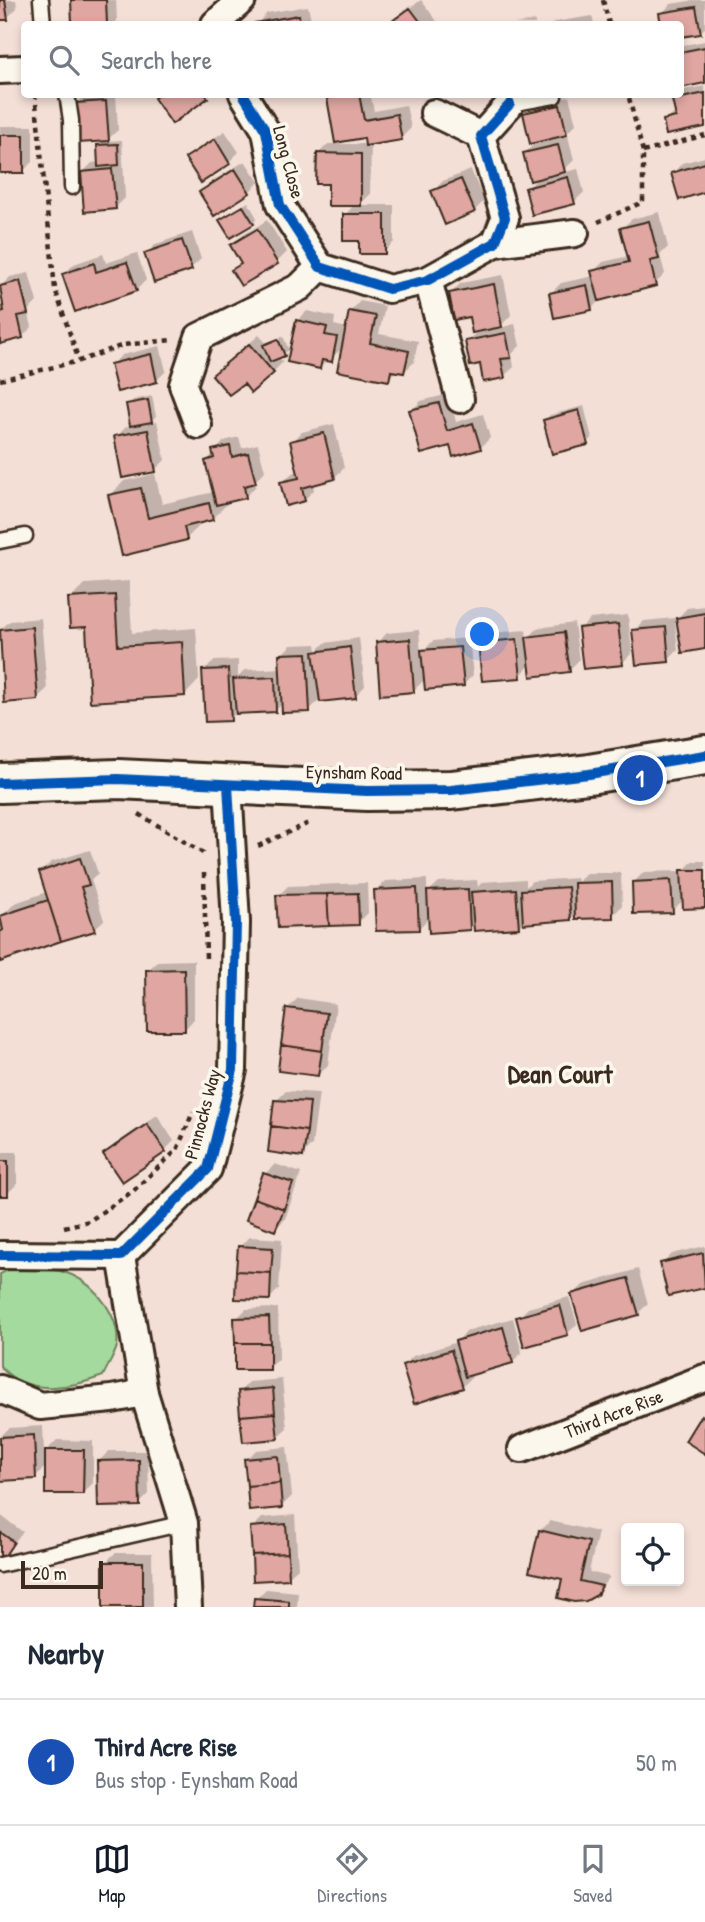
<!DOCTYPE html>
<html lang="en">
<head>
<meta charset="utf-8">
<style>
  body { margin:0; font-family:"Patrick Hand",sans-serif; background:#f2f2f3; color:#1f2937 }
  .controls { position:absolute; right:21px; bottom:21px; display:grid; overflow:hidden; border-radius:7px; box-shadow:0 4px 10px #0003 }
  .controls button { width:63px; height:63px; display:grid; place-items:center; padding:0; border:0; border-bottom:2px solid #e0e1e3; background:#fff; color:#1f2937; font:35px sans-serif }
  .scale { position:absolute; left:21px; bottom:18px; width:82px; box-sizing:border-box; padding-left:7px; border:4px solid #3b2a1e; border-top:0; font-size:19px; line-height:24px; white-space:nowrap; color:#3b2a1e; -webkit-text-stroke:5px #fbf7ec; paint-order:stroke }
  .you { position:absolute; left:483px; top:635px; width:24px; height:24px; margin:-18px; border:5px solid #fff; border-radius:50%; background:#1a73e8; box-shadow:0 0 0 10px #1a73e833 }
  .badge { display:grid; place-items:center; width:46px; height:46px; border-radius:50%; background:#111827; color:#fff; font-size:23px; font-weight:700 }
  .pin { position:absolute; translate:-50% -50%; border:4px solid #fff; box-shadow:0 2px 7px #0006 }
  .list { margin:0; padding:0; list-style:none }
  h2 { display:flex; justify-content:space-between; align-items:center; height:91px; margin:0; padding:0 28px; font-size:30px }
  h2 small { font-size:23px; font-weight:400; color:#747a83 }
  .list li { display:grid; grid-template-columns:46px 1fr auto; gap:21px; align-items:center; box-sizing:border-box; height:126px; padding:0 28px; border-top:2px solid #e0e1e3 }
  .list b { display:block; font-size:26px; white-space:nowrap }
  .list p { margin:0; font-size:23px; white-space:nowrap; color:#747a83 }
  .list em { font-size:23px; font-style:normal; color:#747a83 }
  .icon { flex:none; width:38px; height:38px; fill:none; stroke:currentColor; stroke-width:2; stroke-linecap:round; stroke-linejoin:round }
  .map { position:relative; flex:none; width:705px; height:1607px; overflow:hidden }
  .search { position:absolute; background:#fff; box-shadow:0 4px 10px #0003; left:21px; right:21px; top:21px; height:77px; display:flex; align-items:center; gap:18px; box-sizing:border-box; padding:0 24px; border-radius:7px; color:#747a83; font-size:26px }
  .sheet { height:217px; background:#fff }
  nav { display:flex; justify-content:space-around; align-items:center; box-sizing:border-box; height:98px; border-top:2px solid #e0e1e3; background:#fff; font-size:19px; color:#747a83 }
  nav a { display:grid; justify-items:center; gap:4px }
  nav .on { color:#111827 }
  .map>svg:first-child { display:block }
  .green { fill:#a4da9d; stroke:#70825e; stroke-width:2 }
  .shadow { fill:#0003 }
  .building { fill:#e0a6a1; stroke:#3b2a1e; stroke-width:2 }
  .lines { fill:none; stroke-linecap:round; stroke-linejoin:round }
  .lane-casing { stroke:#3b2a1e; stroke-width:19 }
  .street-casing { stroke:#3b2a1e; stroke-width:32 }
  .secondary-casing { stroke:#3b2a1e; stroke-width:44 }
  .path { stroke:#3b2a1e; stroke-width:4.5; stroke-dasharray:5 5; stroke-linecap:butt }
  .lane { stroke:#fbf7ec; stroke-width:14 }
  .street { stroke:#fbf7ec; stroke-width:26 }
  .secondary { stroke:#fbf7ec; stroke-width:38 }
  .cycleway-casing { stroke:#fbf7ec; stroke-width:15 }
  .cycleway { stroke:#0057b8; stroke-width:10 }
  .labels { text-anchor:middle; stroke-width:7; stroke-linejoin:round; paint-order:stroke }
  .street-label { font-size:19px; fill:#3b2a1e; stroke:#fbf7ec }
  .district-label { font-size:26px; font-weight:bold; fill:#3b2a1e; stroke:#fbf7ec }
</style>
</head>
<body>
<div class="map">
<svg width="705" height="1607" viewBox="0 0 705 1607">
  <rect width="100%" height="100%" fill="#f3dfd6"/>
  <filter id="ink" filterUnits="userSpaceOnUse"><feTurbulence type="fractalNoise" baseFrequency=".0143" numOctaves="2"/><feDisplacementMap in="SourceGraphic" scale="14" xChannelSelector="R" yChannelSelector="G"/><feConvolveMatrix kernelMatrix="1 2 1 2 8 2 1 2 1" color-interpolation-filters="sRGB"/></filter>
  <g filter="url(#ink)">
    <!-- green -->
    <path class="green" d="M12 1268C32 1268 53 1267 72 1275 97 1286 121 1318 117 1346 115 1355 107 1367 103 1376 71 1388 25 1397 0 1366V1274Z"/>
    <!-- shadow -->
    <path class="shadow" d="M0 0H16L17 8 7 18 0 19Z
      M72 0H116L117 21 113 24H73Z
      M421 0 439 24H390L399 16Z
      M695 0H705V28L700 32 680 24H663L661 14 671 4Z
      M308 6 312 24H257L267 13Z
      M592 16 594 24H552L555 22Z
      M535 21V24H514Z
      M705 41V81L680 86V48L684 45Z
      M705 86V125L665 121 677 111 674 100 684 90Z
      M86 94H116L118 130 106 141 122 140 125 198 115 208 82 173 92 163 100 162 99 146 105 140 77 103Z
      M333 94H370L374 111 406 105 411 128 401 138 371 144 370 194 360 205H394V242L384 252 361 240 345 215 355 204 330 182 318 154 328 144H367L365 136 329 99Z
      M569 96 576 124 563 137 568 136 574 160 561 173 578 169 584 192 574 202 527 189 540 176 525 153 538 140 524 114 534 104Z
      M0 126H33V162L23 171H0Z
      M225 131 239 152 229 162 201 180 187 158 197 149Z
      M705 157V190L673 173 682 163Z
      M245 161 259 182 249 192H201L211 182Z
      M471 170 484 201 474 211 433 191 443 181Z
      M248 202 257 218 253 222 221 220Z
      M659 212 668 247 660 255 665 274 655 284 602 298 592 308 551 293 561 283 594 276 593 272 603 262 629 256 622 228 632 219Z
      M267 220 287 252 277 262 241 284 233 270 242 262 232 246 242 236Z
      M192 232 201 259 191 268 146 254 156 244Z
      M137 253 146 280 136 290 64 274 74 264 103 254 106 263Z
      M29 273 37 302 28 311 32 327 22 337 0 342V305L4 304 0 287 10 277Z
      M503 275 511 315 499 328 515 324 520 346 512 354 514 367 504 376 481 362 467 342 479 330 470 315 451 293 461 283Z
      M360 301 385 306 379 334 418 341 414 362 404 372 397 370 388 379 343 348 320 367 297 321 307 311 335 317 334 325 347 328 351 311Z
      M259 335 267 344 283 336 289 350 278 357 283 362 273 372 244 381 224 365Z
      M160 346 166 371 156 381 112 364 122 355Z
      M449 394 456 422 483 414 490 438 480 448 452 444 411 411 421 401Z
      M152 396 156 416 149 423 157 421 165 460 155 470 116 437 126 427 132 426 128 405 133 400Z
      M584 406 592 438 587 443 545 420 550 415Z
      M334 424 344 468 334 478 313 483 314 490 304 500 282 483 292 473 299 471 292 442 302 432Z
      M239 437 242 448 258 444 265 471 254 482 256 486 246 496 226 501 227 504 212 519 200 522 201 524 186 539 123 553 110 496 124 481 155 474 162 504 214 492 207 461 224 441Z
      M129 581 132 633 196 628 199 680 185 695 87 625 70 599 85 584Z
      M705 606V647L678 623H675L678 650 668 660 634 631 644 621 675 618V621L687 608Z
      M628 615 632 653 622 663 580 629 590 619Z
      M41 618 47 689 37 698 6 701 0 630 10 621Z
      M574 623 579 660 569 670 531 664 520 676 480 643 490 633 526 630 527 639 538 628Z
      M419 630 421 653 433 641 469 638 473 675 463 685 426 678 414 690 377 643 387 633Z
      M359 638 365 686 355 696 322 698 309 710 284 702 276 710 237 712 230 719 204 671 214 661 238 660V677L245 670 282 668 281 655 291 645 316 644 317 651 325 643Z
      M90 850 98 873 91 880 104 920 94 929 0 960V923L2 922 1 917 15 903 47 892 41 872 51 862Z
      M693 861H705V906L684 899 672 911 634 882 644 872 683 871Z
      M586 873H621L622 906 612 916 577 912 570 919 523 922 518 927 475 923 469 929 430 917 419 928 376 891 386 881 427 879V893L439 882 477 880 478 887 482 882 526 879V887L532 881 577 878 578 882Z
      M367 883 368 913 358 923 278 896 288 886Z
      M194 960V1019L185 1029 148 970 158 961Z
      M298 998 336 1004 328 1065 318 1075 288 1008Z
      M286 1091 319 1093 312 1145 302 1155 276 1101Z
      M157 1115 174 1141 165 1150 105 1154 115 1144Z
      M0 1152H17V1184L7 1194H0Z
      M275 1164 301 1173 285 1219 275 1229 265 1174Z
      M250 1237 282 1239 279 1289 269 1299 240 1246Z
      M705 1246V1286L669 1294 662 1264 672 1254Z
      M638 1269 648 1304 638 1313 573 1295 583 1285Z
      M569 1297 577 1324 567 1334 518 1318 528 1308Z
      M278 1308 279 1359 269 1368 236 1319 246 1309Z
      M513 1318 522 1352 513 1362 471 1374 472 1377 462 1387 404 1366 413 1356 457 1342 466 1331Z
      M282 1379 287 1428 277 1437 240 1391 249 1382Z
      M43 1426 44 1453 57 1440 93 1441V1483L83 1493 47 1465 35 1477 0 1464V1437L9 1428Z
      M287 1447 292 1496 282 1506 246 1460 256 1450Z
      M109 1451H148L149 1494 139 1504 99 1461Z
      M0 1515 23 1532 1 1557 0 1556Z
      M295 1515 298 1568 288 1577 252 1528 262 1518Z
      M550 1521 598 1532 589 1572 610 1577 596 1593 565 1578 540 1531Z
      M115 1553H152L153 1607H105V1563Z
      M266 1589 298 1592 297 1607H255L256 1599Z"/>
    <!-- building -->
    <path class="building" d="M0 0H5L8 20H0Z
      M71 0H106L107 24H72Z
      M696 7 701 34 680 37V24H661L659 13Z
      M410 8 422 24H388Z
      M299 15 300 24H256L255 23Z
      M705 47V83L680 88V52Z
      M705 93V127L666 135 663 120 676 117 672 100Z
      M160 94H205L208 98 172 124 154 98Z
      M347 94H359L364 120 397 114 402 140 365 146 364 138 335 143 327 98Z
      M106 101 109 141 78 143 75 103Z
      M560 105 567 135 530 144 523 113Z
      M0 135H24V173H0Z
      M215 139 230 164 201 183 185 158Z
      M118 144 119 165 98 167 97 145Z
      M558 145 565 172 530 181 523 153Z
      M317 153 361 154V206H328V184H316Z
      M705 163V192L679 200 671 173Z
      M112 169 116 209 84 212 81 172Z
      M235 169 250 193 214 216 199 192Z
      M568 177 575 204 532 215 525 188Z
      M461 179 475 212 445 225 431 191Z
      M243 206 254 224 230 238 219 220Z
      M343 214H385V254H359V241H343Z
      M649 221 659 259 650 261 656 286 599 301 591 271 629 262 620 228Z
      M257 229 278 264 241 286 231 270 241 264 230 245Z
      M182 240 192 270 154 283 144 253Z
      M127 262 137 291 75 312 62 274 94 263 96 272Z
      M20 281 28 314 18 316 23 338 0 344V312L4 311 0 286Z
      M494 284 502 327 472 333 469 317 454 320 449 293Z
      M587 285 592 310 554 318 549 293Z
      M349 311 376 316 370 343 409 351 404 373 391 371 389 381 337 371Z
      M296 320 327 327 325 335 337 337 332 362 322 360 320 369 287 362Z
      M506 333 511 358 501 359 505 378 483 382 480 364 470 366 465 341Z
      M278 339 285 356 270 362 263 345Z
      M249 344 274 373 251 393 244 384 229 395 212 375Z
      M151 354 157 382 117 392 110 364Z
      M148 400 152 422 130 426 126 404Z
      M439 403 447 431 473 423 481 449 453 457 450 446 421 454 409 410Z
      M579 410 588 445 552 454 543 420Z
      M148 430 156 472 122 478 114 436Z
      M324 433 335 479 302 488 305 501 286 506 280 482 299 478 290 441Z
      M230 446 232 457 248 453 256 483 244 486 246 498 216 505 205 461 214 458 212 450Z
      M141 488 148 518 209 503 213 520 184 527 187 540 122 556 108 495Z
      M115 595 118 646 182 642 185 696 90 702 86 627 70 628 68 598Z
      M705 613V649L682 653 676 618Z
      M618 624 623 665 583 669 578 628Z
      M32 627 38 700 4 703 0 630Z
      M666 627 669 662 636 665 632 630Z
      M564 632 570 672 531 677 526 637Z
      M410 639 414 692 380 695 376 642Z
      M517 639 521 678 482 681 478 643Z
      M350 647 356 698 320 702 313 652Z
      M460 647 464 686 425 690 421 650Z
      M307 653 310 712 282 713 279 654Z
      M228 669 231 721 205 722 202 670Z
      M275 677 276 712 236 714 233 679Z
      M80 858 89 885 81 887 95 931 61 941 39 872Z
      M681 870H705V908L683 909Z
      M671 880 673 913 633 914 632 882Z
      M612 882 613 918 575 919 574 883Z
      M568 887 571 920 523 924 521 890Z
      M417 888 419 930 376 931 374 890Z
      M468 889 470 930 429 933 427 891Z
      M516 889 519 928 474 931 471 892Z
      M358 893 359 925 329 926 327 894Z
      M327 894 329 926 278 928 276 895Z
      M48 900 61 941 0 962V932L3 930 0 916Z
      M184 969 185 1031H147L146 970Z
      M286 1008 327 1013 322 1051 281 1045Z
      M281 1045 322 1051 318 1076 278 1071Z
      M274 1100 310 1102 307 1131 271 1126Z
      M147 1124 166 1152 122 1182 103 1154Z
      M271 1126 307 1131 303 1157 268 1152Z
      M0 1161H8V1196H0Z
      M263 1173 293 1183 284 1209 254 1198Z
      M254 1198 284 1209 275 1231 246 1220Z
      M238 1246 273 1248 271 1273 236 1271Z
      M703 1253 705 1288 668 1296 660 1263Z
      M236 1271 271 1273 270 1300 235 1299Z
      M628 1278 639 1315 582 1331 571 1294Z
      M560 1305 568 1335 524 1347 516 1317Z
      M269 1317 270 1343H235L234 1318Z
      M503 1327 513 1363 465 1377 455 1341Z
      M235 1343H270V1370H235Z
      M451 1350 463 1388 414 1404 402 1365Z
      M273 1388 275 1413 240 1416 238 1391Z
      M275 1413 278 1439 243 1442 240 1416Z
      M701 1415 705 1418V1454L685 1441Z
      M34 1435 36 1479 0 1481V1437Z
      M45 1450H84L83 1494H45Z
      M278 1456 280 1483 247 1486 244 1459Z
      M139 1460 140 1506 98 1507 97 1461Z
      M280 1483 282 1508 249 1511 247 1486Z
      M286 1524 288 1553 252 1555 250 1527Z
      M539 1530 589 1542 580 1581 602 1586 597 1595 586 1601 574 1602 558 1598 562 1579 529 1572Z
      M0 1532 14 1542 2 1560 0 1558Z
      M288 1553 289 1579 253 1581 252 1555Z
      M103 1562H143V1607H103Z
      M254 1598 289 1601V1607H253Z"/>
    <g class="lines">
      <defs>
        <path id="lane" d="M41 0 43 24
          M67 94 71 120 72 187
          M510 104 554 96
          M0 541 25 536
          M0 1565 184 1523"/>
        <g id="street">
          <path d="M215 24 242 0"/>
          <path d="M0 70 24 69"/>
          <path d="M243 94 266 131 280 205 320 267 389 289 428 280 495 243 505 218 481 136 510 104"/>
          <path d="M434 113 481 136"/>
          <path d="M495 243 575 233"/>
          <path d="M428 280 460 399"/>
          <path d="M198 425 183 385 199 337 300 287 320 267"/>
          <path d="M0 1255 121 1256 208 1169 233 1070 236 922 228 785"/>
          <path d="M121 1256 144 1393 184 1523 188 1607"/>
          <path d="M0 1389 40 1406 112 1399 144 1393"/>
          <path id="s1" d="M522 1449 705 1378"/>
        </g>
        <path id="secondary" d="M0 783 118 779 367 791 451 790 589 774 705 755"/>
      </defs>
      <!-- lane casing -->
      <use href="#lane" class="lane-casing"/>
      <!-- street casing -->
      <use href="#street" class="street-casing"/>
      <!-- secondary casing -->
      <use href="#secondary" class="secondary-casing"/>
      <!-- path -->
      <path class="path" d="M603 0 609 24
        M35 94 55 289 79 361
        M643 152 705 135
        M598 222 643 202V152L628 94
        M0 380 79 361 123 345 171 340
        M139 814 203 853V857
        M258 846 311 822
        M204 873 206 959
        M64 1227 89 1221 133 1191 177 1150 193 1112"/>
      <!-- lane -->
      <use href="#lane" class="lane"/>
      <!-- street -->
      <use href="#street" class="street"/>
      <!-- secondary -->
      <use href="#secondary" class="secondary"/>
      <defs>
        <path id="cycleway" d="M243 94 266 131 280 205 320 267 389 289 428 280 495 243 505 218 481 136 510 104
          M0 783 118 779 367 791 451 790 589 774 705 755
          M0 1255 121 1256 208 1169 233 1070 236 922 228 785"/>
      </defs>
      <!-- cycleway casing -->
      <use href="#cycleway" class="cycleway-casing"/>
      <!-- cycleway -->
      <use href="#cycleway" class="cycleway"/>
    </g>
  </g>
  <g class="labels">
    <!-- street labels -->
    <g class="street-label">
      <text transform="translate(289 162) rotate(75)" y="7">Long Close</text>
      <text transform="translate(354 772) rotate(1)" y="7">Eynsham Road</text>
      <text transform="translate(202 1114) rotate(-75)" y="7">Pinnocks Way</text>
      <text dy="7" stroke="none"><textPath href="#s1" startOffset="98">Third Acre Rise</textPath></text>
    </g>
    <!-- district labels -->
    <g class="district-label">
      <text x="560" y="1083">Dean Court</text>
    </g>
  </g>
</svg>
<div class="controls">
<button><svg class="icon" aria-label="locate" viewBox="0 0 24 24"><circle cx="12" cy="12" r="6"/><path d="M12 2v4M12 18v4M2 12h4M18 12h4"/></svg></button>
</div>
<div class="scale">20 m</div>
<div class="you"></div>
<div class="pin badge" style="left:640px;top:778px;background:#1a4fb4">1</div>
<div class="search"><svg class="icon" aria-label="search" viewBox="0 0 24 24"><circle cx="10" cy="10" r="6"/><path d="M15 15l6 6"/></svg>Search here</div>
</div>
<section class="sheet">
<h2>Nearby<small></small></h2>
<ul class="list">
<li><span class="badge" style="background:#1a4fb4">1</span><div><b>Third Acre Rise</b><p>Bus stop · Eynsham Road</p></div><em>50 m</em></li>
</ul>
</section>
<nav>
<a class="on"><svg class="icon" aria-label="map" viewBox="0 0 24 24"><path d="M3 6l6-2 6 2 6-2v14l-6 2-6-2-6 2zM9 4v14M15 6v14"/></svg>Map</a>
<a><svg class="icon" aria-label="directions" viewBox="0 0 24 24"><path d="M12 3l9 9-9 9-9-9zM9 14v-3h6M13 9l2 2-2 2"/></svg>Directions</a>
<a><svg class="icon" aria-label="saved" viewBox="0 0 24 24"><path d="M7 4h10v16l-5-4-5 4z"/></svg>Saved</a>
</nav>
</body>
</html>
